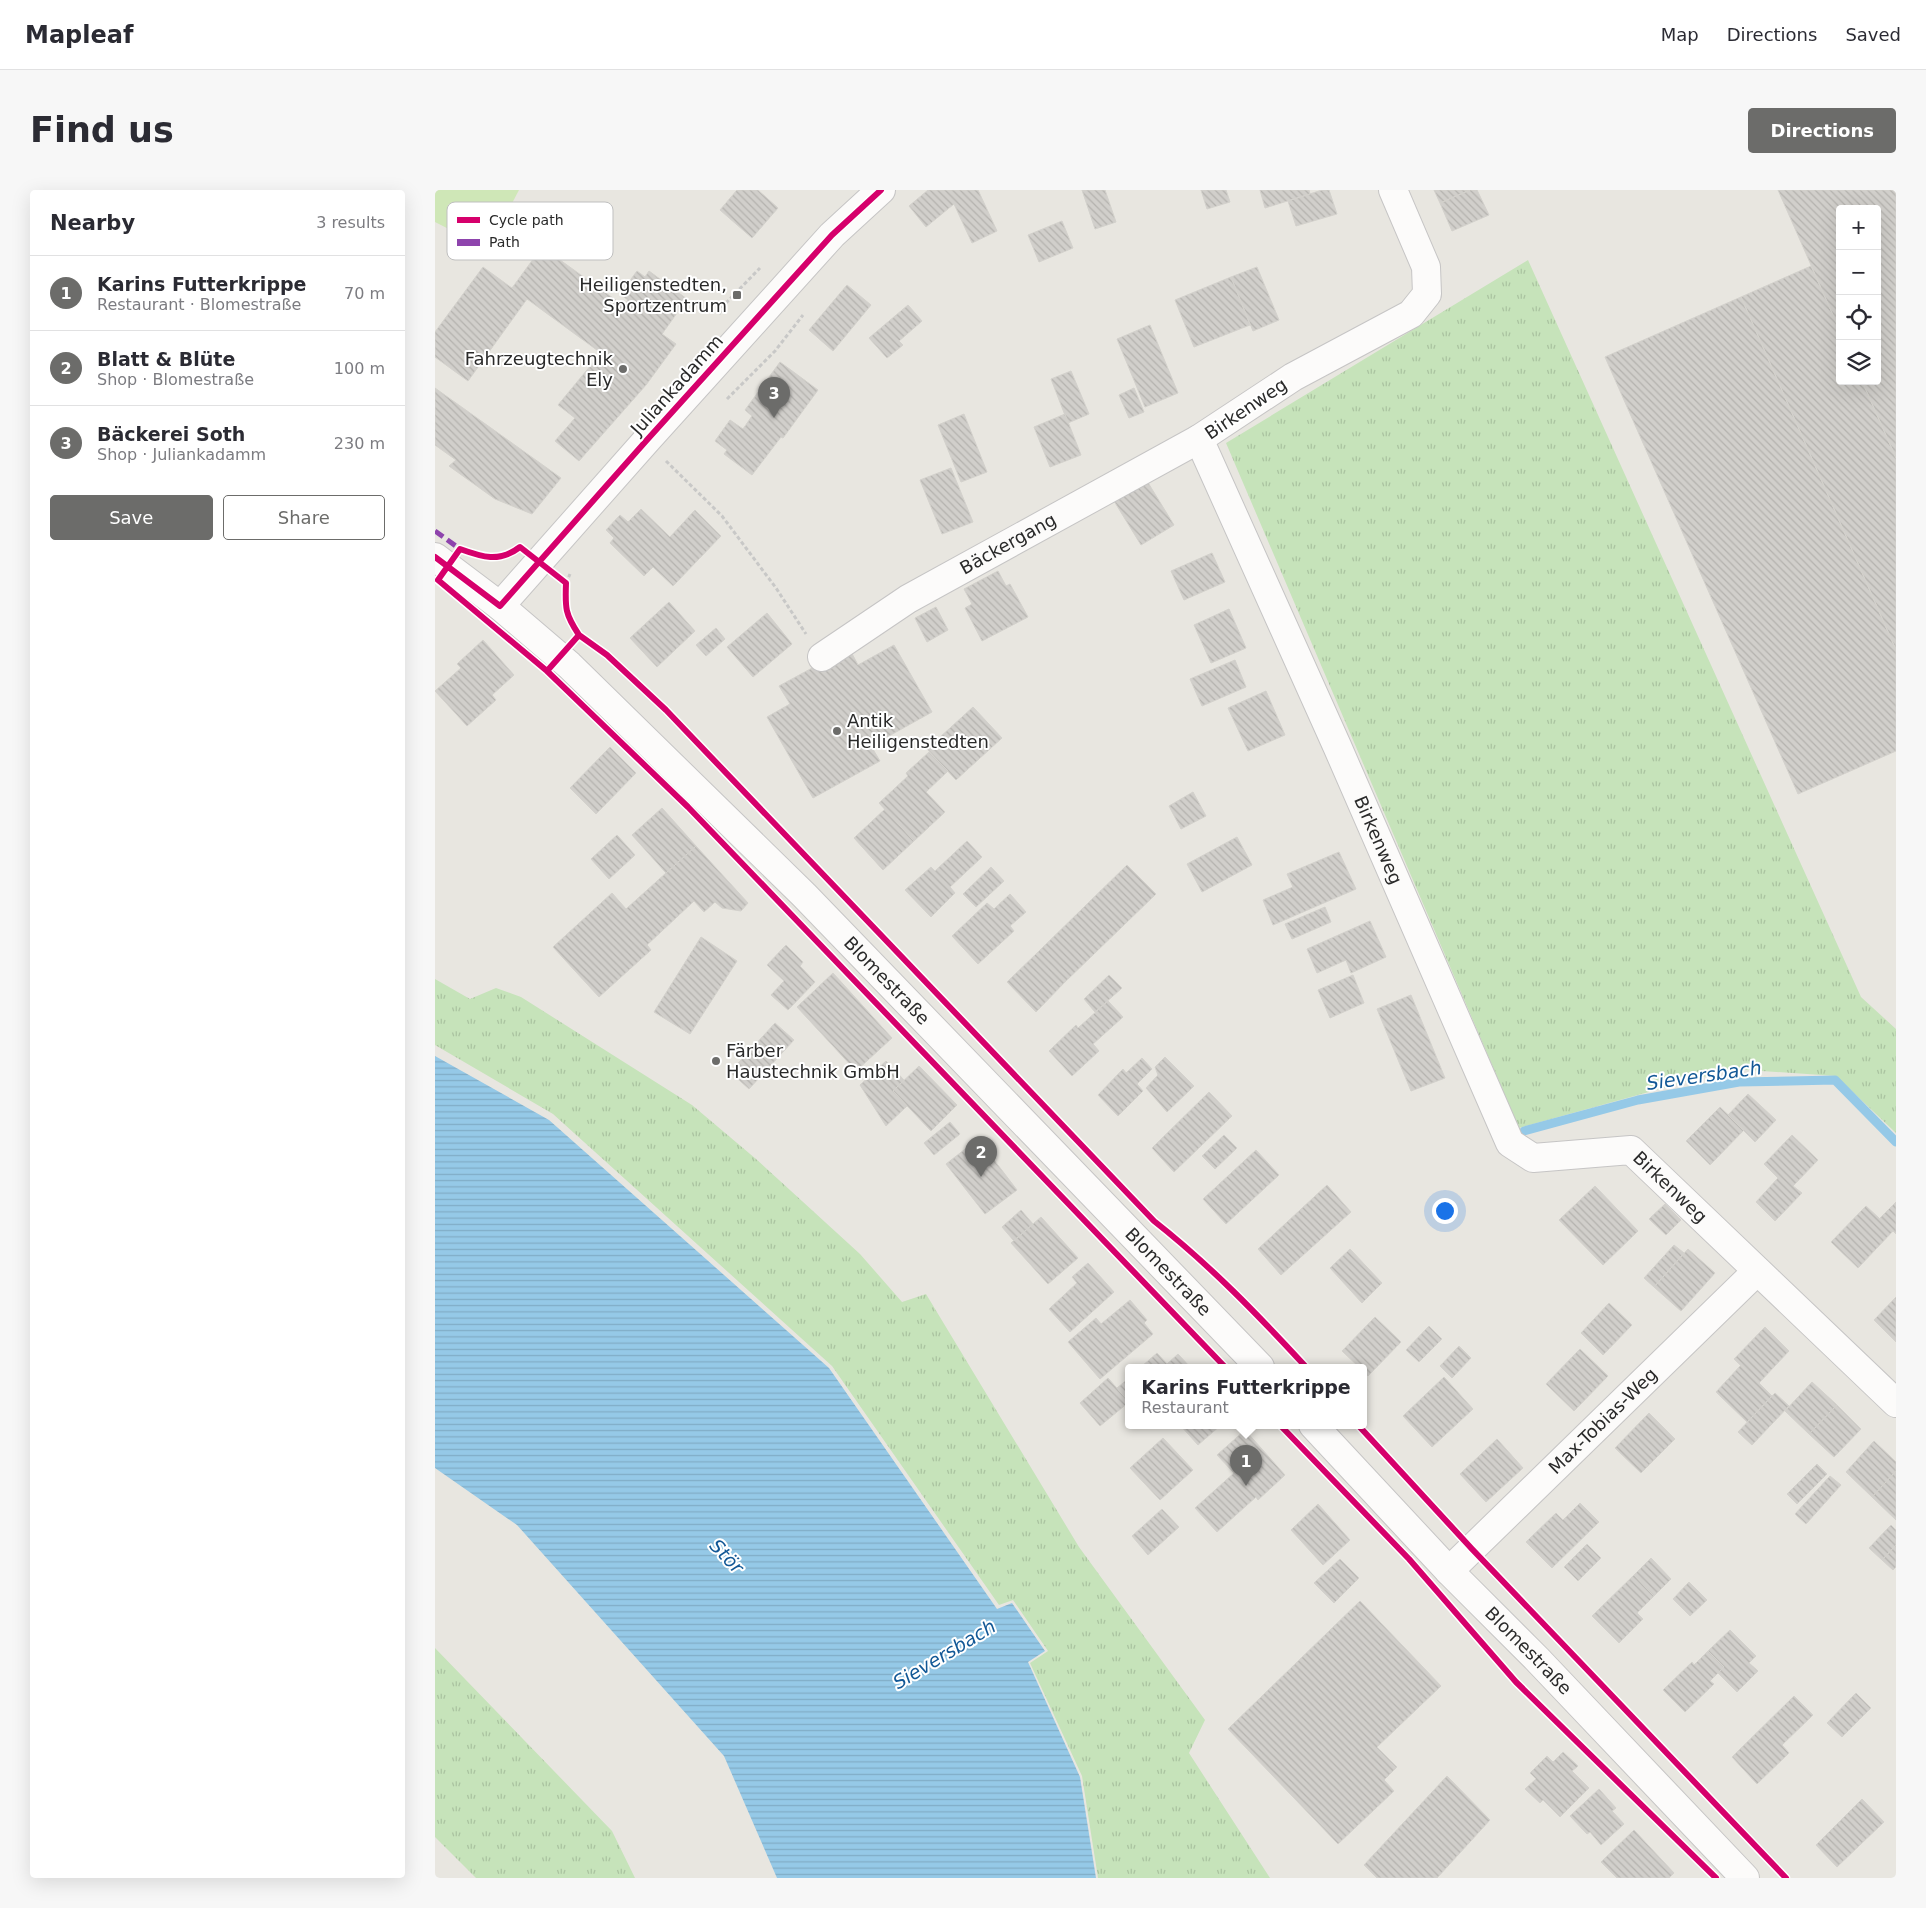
<!DOCTYPE html>
<html lang="en">
<head>
<meta charset="utf-8">
<style>
  body { margin:0; font-family:"DejaVu Sans",sans-serif; background:#f7f7f7; color:#2b2b33 }
  .controls { position:absolute; right:15px; top:15px; display:grid; overflow:hidden; border-radius:5px; box-shadow:0 5px 20px #0002 }
  .controls button { width:45px; height:45px; display:grid; place-items:center; padding:0; border:0; border-bottom:1px solid #e1e1e2; background:#fff; color:#2b2b33; font:25px sans-serif }
  .you { position:absolute; left:1009px; top:1020px; width:18px; height:18px; margin:-12px; border:4px solid #fff; border-radius:50%; background:#1a73e8; box-shadow:0 0 0 8px #1a73e833 }
  .badge { display:grid; place-items:center; width:32px; height:32px; border-radius:50%; background:#6c6c6a; color:#fff; font-size:16px; font-weight:700 }
  .pin { position:absolute; translate:-50% -41px; filter:drop-shadow(0 1px 2px #0008) }
  .pin::after { content:''; position:absolute; top:26px; width:18px; height:15px; background:inherit; clip-path:polygon(0 0,100% 0,50% 100%) }
  .popup { position:absolute; left:690px; top:1174px; width:242px; height:65px; box-sizing:border-box; display:grid; place-content:center; border-radius:5px; background:#fff; filter:drop-shadow(0 1px 4px #0005); font-size:16px; white-space:nowrap; color:#7c7c81 }
  .popup b { font-size:19px; color:#2b2b33 }
  .popup::after { content:''; position:absolute; left:50%; top:100%; margin-left:-10px; border:10px solid transparent; border-top-color:#fff }
  .list { margin:0; padding:0; list-style:none }
  h2 { display:flex; justify-content:space-between; align-items:center; height:65px; margin:0; padding:0 20px; font-size:21px }
  h2 small { font-size:16px; font-weight:400; color:#7c7c81 }
  .list li { display:grid; grid-template-columns:32px 1fr auto; gap:15px; align-items:center; box-sizing:border-box; height:75px; padding:0 20px; border-top:1px solid #e1e1e2 }
  .list b { display:block; font-size:19px; white-space:nowrap }
  .list p { margin:0; font-size:16px; white-space:nowrap; color:#7c7c81 }
  .list em { font-size:16px; font-style:normal; color:#7c7c81 }
  .actions { display:flex; gap:10px; padding:15px 20px }
  .actions a { flex:1; padding:11px 0; border:1px solid #6c6c6a; border-radius:5px; text-align:center; font-size:18px; color:#6c6c6a }
  .actions .main { background:#6c6c6a; color:#fff }
  .icon { flex:none; width:28px; height:28px; fill:none; stroke:currentColor; stroke-width:2; stroke-linecap:round; stroke-linejoin:round }
  .map { position:relative; flex:none; width:1461px; height:1688px; overflow:hidden; border-radius:5px }
  header { display:flex; align-items:center; gap:30px; box-sizing:border-box; height:70px; padding:0 25px; background:#fff; border-bottom:1px solid #e1e1e2 }
  header strong { font-size:24px }
  nav { display:flex; gap:28px; margin-inline-start:auto; font-size:18px }
  .intro { display:flex; align-items:center; justify-content:space-between; box-sizing:border-box; height:120px; padding:0 30px }
  h1 { margin:0; font-size:35px }
  .button { padding:12px 22px; border-radius:5px; background:#6c6c6a; color:#fff; font-size:18px; font-weight:700 }
  main { display:flex; gap:30px; padding:0 30px }
  aside { flex:1; background:#fff; border-radius:5px; box-shadow:0 5px 20px #0002 }
  .map>svg:first-child { display:block }
  .grass { fill:url(#grass-tufts) }
  .pitch { fill:#cfe7b7 }
  .water { fill:url(#water-rules) }
  .lines { fill:none; stroke-linecap:round; stroke-linejoin:round }
  .stream { stroke:#95c9e7; stroke-width:9 }
  .building { fill:url(#building-back-hatch); stroke:#d3d1cc }
  .street-casing { stroke:#c6c5c5; stroke-width:30 }
  .secondary-casing { stroke:#c6c5c5; stroke-width:30 }
  .path { stroke:#c8c8c7; stroke-width:3; stroke-dasharray:4 2.5; stroke-linecap:butt }
  .street { stroke:#fcfbfa; stroke-width:28 }
  .secondary { stroke:#fcfbfa; stroke-width:28 }
  .quiet { stroke:#8e44ad; stroke-width:5; stroke-dasharray:10 5; stroke-linecap:butt }
  .cycleway-casing { stroke:#fff; stroke-width:9 }
  .cycleway { stroke:#d6006c; stroke-width:6 }
  .poi-dot { fill:#6c6c6a; stroke:#fff; stroke-width:2 }
  .labels { text-anchor:middle; stroke-width:4; stroke-linejoin:round; paint-order:stroke }
  .poi-label { font-size:18px; fill:#2a2a2a; stroke:#fff; text-anchor:end }
  .street-label { font-size:18px; fill:#2a2a2a; stroke:#fff }
  .water-label { font-size:19px; font-style:italic; fill:#125896; stroke:#fff }
  .key { fill:#fff; stroke:#bfbfbf; stroke-width:1 }
  .key-label { font-size:14px; fill:#2a2a2a }
</style>
</head>
<body>
<header>
<strong>Mapleaf</strong>
<nav><a>Map</a><a>Directions</a><a>Saved</a></nav>
</header>
<div class="intro"><h1>Find us</h1><a class="button">Directions</a></div>
<main>
<aside>
<h2>Nearby<small>3 results</small></h2>
<ul class="list">
<li><span class="badge">1</span><div><b>Karins Futterkrippe</b><p>Restaurant · Blomestraße</p></div><em>70 m</em></li>
<li><span class="badge">2</span><div><b>Blatt &amp; Blüte</b><p>Shop · Blomestraße</p></div><em>100 m</em></li>
<li><span class="badge">3</span><div><b>Bäckerei Soth</b><p>Shop · Juliankadamm</p></div><em>230 m</em></li>
</ul>
<div class="actions"><a class="main">Save</a><a>Share</a></div>
</aside>
<div class="map">
<svg width="1461" height="1688" viewBox="0 0 1461 1688">
  <defs>
    <pattern id="grass-tufts" width="24" height="20" patternUnits="userSpaceOnUse" patternTransform="scale(1.25)"><rect width="24" height="20" fill="#c6e3ba"/><path d="M3 7l-1-3M5 7V3M7 7l1-3M15 17l-1-3M17 17v-4M19 17l1-3" fill="none" stroke="#aac3a0"/></pattern>
    <pattern id="water-rules" width="6" height="5" patternUnits="userSpaceOnUse" patternTransform="scale(1.25)"><rect width="6" height="5" fill="#95c9e7"/><path d="M0 2.5h6" fill="none" stroke="#81adc6"/></pattern>
    <pattern id="building-back-hatch" width="6" height="6" patternUnits="userSpaceOnUse" patternTransform="scale(1.25)"><rect width="6" height="6" fill="#d1cfcb"/><path d="M-1 5l2 2M0 0l6 6M5-1l2 2" fill="none" stroke="#b4b2ae"/></pattern>
  </defs>
  <rect width="100%" height="100%" fill="#e8e6e0"/>
  <!-- grass -->
  <path class="grass" d="M1093 70 1426 807 1461 839V943L1401 886 1297 879 1084 938 791 253Z
    M0 789 35 809 61 798 86 807 257 915 321 969 425 1064 467 1112 491 1104 644 1357 770 1530 754 1563 835 1688H663L647 1586 595 1473 613 1461 578 1410 564 1415 397 1176 118 924 0 855Z
    M0 1458 177 1641 200 1688H41L0 1647Z"/>
  <!-- pitch -->
  <path class="pitch" d="M0 0H84L53 59 0 32Z"/>
  <!-- water -->
  <path class="water" d="M0 866 114 930 394 1178 562 1419 577 1413 610 1461 593 1472 645 1587 661 1688H342L289 1566 82 1335 0 1278Z"/>
  <g class="lines">
    <!-- stream -->
    <path class="stream" d="M1089 941 1203 910 1304 892 1400 890 1461 952"/>
  </g>
  <!-- building -->
  <path class="building" d="M302 0H323L343 18 317 48 285 20Z
    M493 0H543L562 41 537 53 519 14 491 37 474 16Z
    M647 0H670L681 32 660 39Z
    M766 0H791L795 12 772 19Z
    M825 0H874L875 4 830 18Z
    M887 0H894L902 24 861 36 853 11Z
    M999 0H1035L1005 13Z
    M1035 0H1042L1054 25 1017 41 1005 13Z
    M1343 0H1461V268L1427 191H1442V19H1405V141Z
    M627 31 638 58 604 72 593 45Z
    M107 57 189 116 193 110 185 104 202 81 210 87 214 81 252 109 227 144 241 154 211 195 144 271 120 251 140 228 123 215 166 163 77 98Z
    M1376 76 1405 141V191H1427L1461 268V460L1306 107Z
    M48 77 92 109 33 191 0 167V142Z
    M822 77 844 130 818 141 796 87Z
    M796 87 815 135 759 157 740 110Z
    M412 95 436 115 398 161 374 140Z
    M1306 107 1461 460V561L1363 604 1170 167Z
    M473 115 487 131 464 151 468 155 452 168 434 148Z
    M715 135 743 203 710 217 682 149Z
    M345 172 383 200 348 248 346 247 317 285 289 264 292 260 280 251 295 230 308 239 317 226 310 220Z
    M636 181 654 224 633 233 616 189Z
    M0 198 126 288 97 324 60 309 14 276 21 270 0 255Z
    M699 198 709 222 694 228 684 205Z
    M529 224 552 282 526 292 503 235Z
    M630 224 646 265 615 277 599 237Z
    M516 278 538 332 507 344 485 290Z
    M712 291 739 335 706 355 679 311Z
    M206 319 235 347 260 320 286 346 238 396 218 377 209 386 175 353 179 348 171 340 185 325 193 332Z
    M777 363 790 392 749 410 736 381Z
    M563 381 571 396 575 394 593 427 547 451 530 418 537 414 529 399Z
    M234 412 260 441 222 477 195 448Z
    M501 417 513 440 492 452 480 428Z
    M794 419 811 458 776 473 759 435Z
    M332 423 357 454 318 487 292 457Z
    M281 438 290 449 271 466 261 455Z
    M48 450 79 485 57 505 61 510 32 536 0 501 26 478 22 474Z
    M459 455 497 522 436 556 445 571 378 608 332 527 355 514 344 496 414 458 423 475Z
    M800 470 811 497 767 516 755 489Z
    M831 501 850 545 813 561 793 518Z
    M538 517 567 548 521 590 492 559Z
    M175 557 201 583 161 624 135 598Z
    M494 562 513 581 491 602 510 622 479 651 444 613 473 586 471 583Z
    M758 602 771 626 746 639 734 616Z
    M227 618 261 656 231 683 197 645Z
    M450 619 479 651 448 680 419 648Z
    M182 645 200 665 174 689 156 669Z
    M802 647 817 675 767 702 752 674Z
    M532 651 547 667 515 697 520 703 496 727 470 700 496 677 500 681Z
    M261 656 313 713 306 721 287 718 280 712 269 722 259 711 212 755 216 760 164 807 118 757 177 703 191 719Z
    M904 662 921 699 838 735 828 710 858 697 852 684Z
    M692 675 721 704 630 792 602 763Z
    M556 677 569 691 541 717 528 704Z
    M575 704 591 722 575 736 579 741 543 774 517 746 552 713 559 719Z
    M890 717 896 732 857 749 850 734Z
    M935 731 951 767 916 783 911 770 882 783 872 759Z
    M266 747 302 771 255 844 219 822Z
    M351 755 368 772 365 776 380 792 353 820 336 805 349 791 332 775Z
    M602 763 630 792 601 822 572 792Z
    M398 783 457 848 421 881 362 817Z
    M674 785 687 798 660 822 649 809Z
    M918 785 929 813 895 828 883 800Z
    M976 805 1010 888 976 901 942 819Z
    M673 811 688 827 658 854 664 861 637 886 614 861 641 835 643 838Z
    M340 833 359 850 314 899 295 882Z
    M730 867 759 896 732 922 711 898 723 885 720 877Z
    M707 868 717 879 702 894 708 901 683 926 663 905 688 879 691 883Z
    M451 871 469 890 458 901 472 916 451 936 425 895Z
    M484 876 522 915 496 941 458 901Z
    M774 902 797 926 739 982 717 958Z
    M1313 904 1341 930 1320 952 1293 925Z
    M1285 917 1309 940 1275 975 1251 951Z
    M515 932 525 944 499 965 489 953Z
    M789 945 802 958 780 979 767 966Z
    M1357 945 1383 970 1358 996 1367 1003 1340 1031 1321 1012 1343 988 1329 974Z
    M543 949 582 1000 550 1024 511 974Z
    M821 960 844 985 791 1034 768 1009Z
    M892 995 916 1022 846 1085 823 1059Z
    M1160 996 1203 1041 1168 1075 1124 1030Z
    M1461 1012V1044L1445 1028Z
    M1230 1014 1246 1030 1231 1045 1214 1029Z
    M1431 1016 1458 1041 1423 1078 1396 1052Z
    M586 1020 598 1034 579 1051 567 1037Z
    M606 1027 643 1068 613 1094 576 1053Z
    M1239 1055 1249 1063 1219 1097 1209 1088Z
    M915 1059 947 1093 927 1113 895 1078Z
    M1253 1059 1280 1083 1246 1121 1219 1097Z
    M653 1073 679 1102 635 1142 614 1119 642 1093 637 1087Z
    M1461 1107V1152L1439 1130Z
    M695 1110 712 1130 709 1133 718 1144 665 1189 633 1152 661 1128 666 1134Z
    M1174 1113 1197 1135 1168 1165 1146 1143Z
    M940 1127 966 1152 933 1186 928 1182V1177H924L907 1161Z
    M994 1136 1007 1149 984 1172 971 1160Z
    M1330 1137 1354 1161 1324 1193 1299 1169Z
    M1024 1156 1036 1168 1017 1188 1005 1176Z
    M1145 1159 1173 1186 1139 1221 1111 1194Z
    M722 1163 732 1174 743 1164 755 1177H706Z
    M1306 1175 1337 1206 1312 1232 1281 1202Z
    M1009 1187 1038 1219 997 1257 968 1226Z
    M673 1188 694 1212 665 1236 645 1213Z
    M694 1188V1211L682 1198Z
    M1377 1192 1402 1215 1374 1244 1350 1221Z
    M1340 1203 1354 1216 1317 1255 1303 1242Z
    M1402 1215 1426 1239 1399 1267 1374 1244Z
    M1214 1223 1240 1249 1206 1283 1180 1258Z
    M745 1235H786L763 1255Z
    M810 1240 850 1285 823 1310 821 1307 782 1342 760 1318 799 1283 782 1265Z
    M728 1248 758 1280 725 1310 695 1278Z
    M1062 1249 1088 1278 1051 1312 1025 1284Z
    M1439 1251 1461 1272V1281L1437 1307 1411 1282Z
    M1382 1274 1392 1284 1362 1314 1352 1304Z
    M1461 1281V1330L1437 1307Z
    M1395 1286 1406 1295 1371 1334 1360 1324Z
    M1145 1313 1164 1332 1117 1378 1091 1352 1121 1323 1128 1330Z
    M883 1314 915 1350 888 1375 856 1340Z
    M727 1319 744 1337 713 1365 697 1346Z
    M1456 1335 1461 1340V1355L1447 1370 1434 1358Z
    M1152 1354 1166 1368 1143 1391 1129 1377Z
    M1461 1355V1377L1458 1380 1447 1370Z
    M1216 1368 1236 1389 1219 1406 1199 1385Z
    M905 1369 924 1388 899 1413 879 1393Z
    M1199 1385 1219 1406 1202 1423 1208 1429 1184 1453 1157 1426Z
    M1254 1392 1272 1410 1255 1426 1238 1409Z
    M925 1411 1006 1496 942 1557 962 1577 949 1590 959 1601 903 1654 793 1539Z
    M1295 1440 1321 1466 1314 1473 1323 1481 1302 1502 1283 1483 1289 1477 1273 1461Z
    M1273 1461 1289 1477 1275 1491 1279 1494 1250 1522 1228 1500 1257 1472 1259 1475Z
    M1421 1503 1436 1518 1407 1547 1392 1533Z
    M1359 1506 1378 1525 1347 1555 1354 1563 1322 1594 1297 1567Z
    M1128 1562 1143 1576 1137 1581 1154 1598 1125 1627 1108 1610 1105 1613 1090 1599 1101 1589 1095 1583 1112 1566 1118 1572Z
    M1012 1586 1055 1630 1002 1688H942L929 1675Z
    M1164 1599 1181 1618 1177 1621 1189 1634 1166 1655 1155 1642 1152 1644 1135 1626Z
    M1427 1609 1449 1632 1402 1677 1381 1655Z
    M1199 1640 1239 1683 1234 1688H1182L1166 1672Z"/>
  <g class="lines">
    <defs>
      <g id="street">
        <path id="s1" d="M958 0 991 77 992 104 976 124 858 187 764 249 902 556 1075 953 1098 968 1196 960 1461 1213"/>
        <path id="s2" d="M387 467 473 409 764 249"/>
        <path id="s3" d="M1014 1381 1322 1081"/>
      </g>
      <g id="secondary">
        <path id="s4" d="M0 367 65 416 134 475 369 705 825 1177"/>
        <path d="M65 416 211 251 397 45 446 0"/>
        <path id="s5" d="M878 1235 1014 1381 1102 1469 1310 1688"/>
      </g>
    </defs>
    <!-- street casing -->
    <use href="#street" class="street-casing"/>
    <!-- secondary casing -->
    <use href="#secondary" class="secondary-casing"/>
    <!-- path -->
    <path class="path" d="M284 124 288 116 325 78
      M292 209 340 161 368 125
      M231 271 287 326 341 398 371 444
      M131 393 135 384"/>
    <!-- street -->
    <use href="#street" class="street"/>
    <!-- secondary -->
    <use href="#secondary" class="secondary"/>
    <!-- quiet -->
    <path class="quiet" d="M0 341 25 359"/>
    <defs>
      <path id="cycleway" d="M85 357 131 393C130 418 130 424 144 445L112 481 3 390 25 359C47 367 64 373 85 357Z
        M0 367 65 416 211 251 397 45 446 0
        M144 445 172 465 231 520 719 1031C775 1075 823 1125 871 1177
        M112 481 253 617 790 1177
        M845 1235 974 1369 1081 1492 1281 1688
        M923 1235 1037 1359 1351 1688"/>
    </defs>
    <!-- cycleway casing -->
    <use href="#cycleway" class="cycleway-casing"/>
    <!-- cycleway -->
    <use href="#cycleway" class="cycleway"/>
  </g>
  <!-- markers -->
  <g class="poi-dot">
    <rect x="297" y="100" width="10" height="10" rx="2.5"/>
    <circle cx="188" cy="179" r="5"/>
    <circle cx="402" cy="541" r="5"/>
    <circle cx="281" cy="871" r="5"/>
  </g>
  <g class="labels">
    <!-- poi labels -->
    <g class="poi-label">
      <text x="292" y="101">Heiligenstedten,<tspan x="292" dy="21">Sportzentrum</tspan></text>
      <text x="178" y="175">Fahrzeugtechnik<tspan x="178" dy="21">Ely</tspan></text>
      <text x="412" y="537" text-anchor="start">Antik<tspan x="412" dy="21">Heiligenstedten</tspan></text>
      <text x="291" y="867" text-anchor="start">Färber<tspan x="291" dy="21">Haustechnik GmbH</tspan></text>
    </g>
    <!-- street labels -->
    <g class="street-label">
      <text transform="translate(242 195) rotate(-48)" y="6">Juliankadamm</text>
      <text transform="translate(811 219) rotate(-34)" y="6">Birkenweg</text>
      <text dy="6" stroke="none"><textPath href="#s2" startOffset="218">Bäckergang</textPath></text>
      <text dy="6" stroke="none"><textPath href="#s1" startOffset="822">Birkenweg</textPath></text>
      <text dy="6" stroke="none"><textPath href="#s4" startOffset="620">Blomestraße</textPath></text>
      <text dy="6" stroke="none"><textPath href="#s1" startOffset="1332">Birkenweg</textPath></text>
      <text dy="6" stroke="none"><textPath href="#s4" startOffset="1025">Blomestraße</textPath></text>
      <text dy="6" stroke="none"><textPath href="#s3" startOffset="215">Max-Tobias-Weg</textPath></text>
      <text dy="6" stroke="none"><textPath href="#s5" startOffset="312">Blomestraße</textPath></text>
    </g>
    <!-- water labels -->
    <g class="water-label">
      <text transform="translate(1269 885) rotate(-8)" y="7">Sieversbach</text>
      <text transform="translate(292 1366) rotate(46)" y="7">Stör</text>
      <text transform="translate(509 1464) rotate(-31)" y="7">Sieversbach</text>
    </g>
  </g>
  <!-- legend -->
  <rect x="12" y="12" width="166" height="58" rx="8" class="key"/>
  <rect x="22" y="27" width="23" height="6" fill="#d6006c"/>
  <rect x="22" y="49" width="23" height="7" fill="#8e44ad"/>
  <g class="key-label">
    <text x="54" y="35">Cycle path</text>
    <text x="54" y="57">Path</text>
  </g>
</svg>
<div class="controls">
<button>+</button>
<button>−</button>
<button><svg class="icon" aria-label="locate" viewBox="0 0 24 24"><circle cx="12" cy="12" r="6"/><path d="M12 2v4M12 18v4M2 12h4M18 12h4"/></svg></button>
<button><svg class="icon" aria-label="layers" viewBox="0 0 24 24"><path d="M12 4l9 5-9 5-9-5zM3 14l9 5 9-5"/></svg></button>
</div>
<div class="you"></div>
<div class="pin badge" style="left:811px;top:1296px">1</div>
<div class="popup"><b>Karins Futterkrippe</b>Restaurant</div>
<div class="pin badge" style="left:546px;top:987px">2</div>
<div class="pin badge" style="left:339px;top:228px">3</div>
</div>
</main>
</body>
</html>
